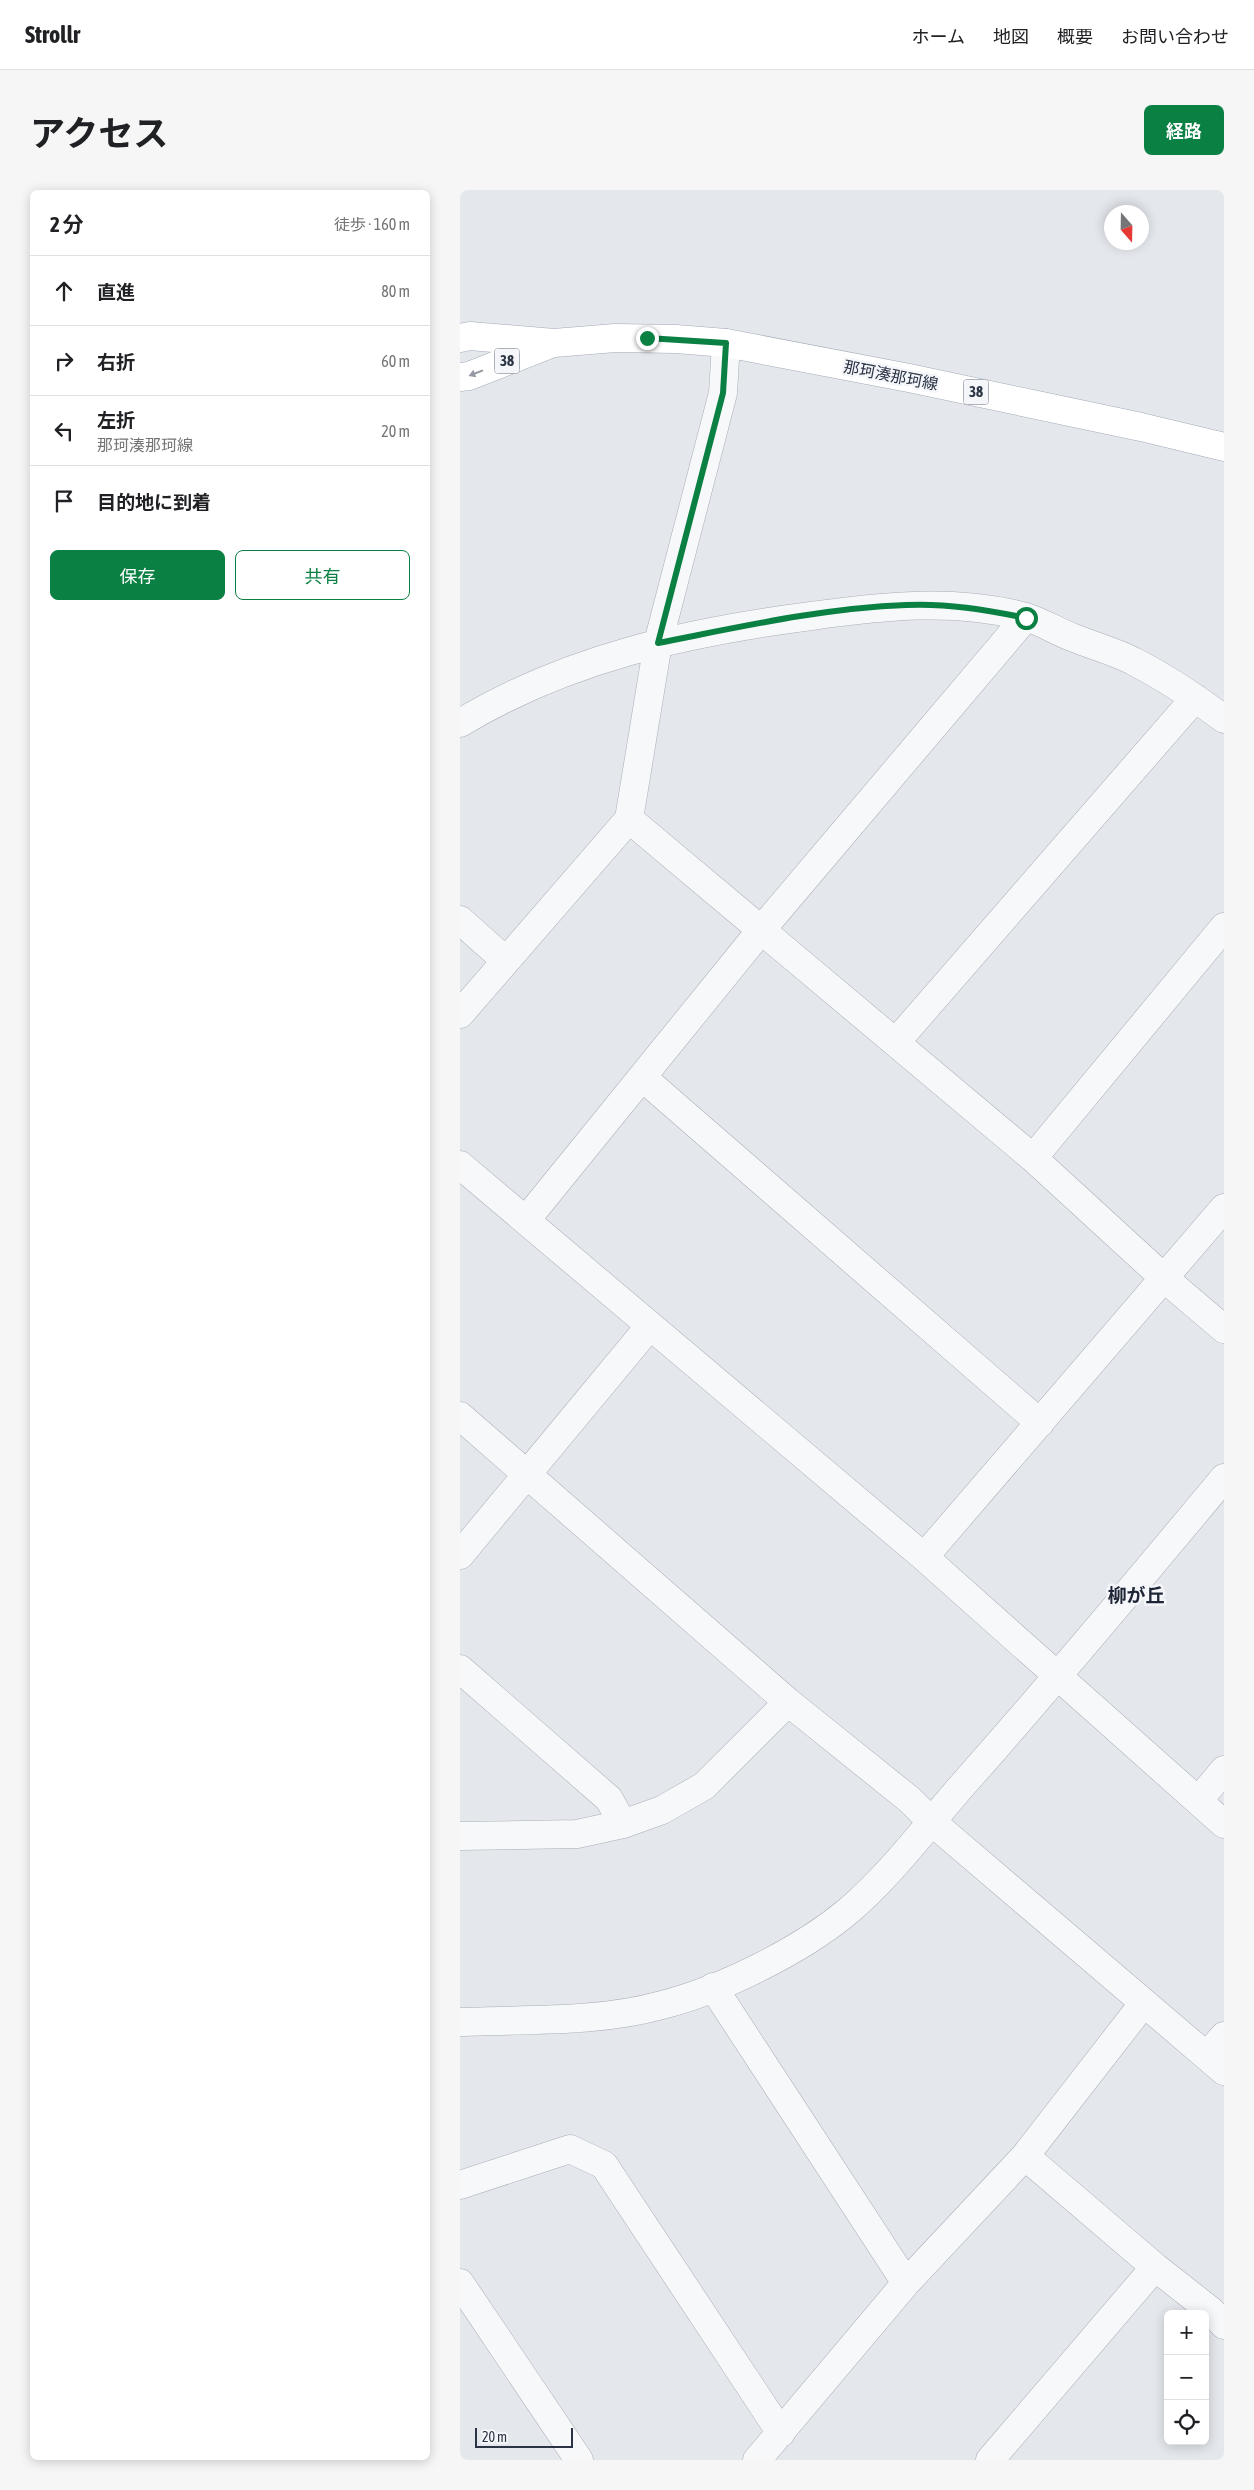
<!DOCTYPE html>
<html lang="ja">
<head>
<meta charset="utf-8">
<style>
  body { margin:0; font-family:"Asap Condensed","Noto Sans JP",sans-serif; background:#f6f6f6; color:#202124 }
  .controls { position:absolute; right:15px; bottom:15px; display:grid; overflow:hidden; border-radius:8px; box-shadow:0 2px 12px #0003 }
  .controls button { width:45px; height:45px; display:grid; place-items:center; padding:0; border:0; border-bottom:1px solid #e0e0e0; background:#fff; color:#202124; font:25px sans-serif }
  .compass { position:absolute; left:644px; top:15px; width:45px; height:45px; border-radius:50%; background:#fff; box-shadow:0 2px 12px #0003; rotate:160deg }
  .scale { position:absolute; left:15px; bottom:12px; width:98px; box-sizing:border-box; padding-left:5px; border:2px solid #2b3445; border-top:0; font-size:14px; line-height:18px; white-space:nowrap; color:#2b3445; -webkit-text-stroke:4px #f4f6f9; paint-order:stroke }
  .stop { position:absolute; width:15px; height:15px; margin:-11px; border:4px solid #0b8043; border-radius:50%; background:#fff }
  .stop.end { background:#0b8043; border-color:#fff; box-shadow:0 1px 5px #0008 }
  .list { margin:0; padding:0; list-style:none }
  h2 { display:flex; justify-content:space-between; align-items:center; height:65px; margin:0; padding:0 20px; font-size:21px }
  h2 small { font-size:16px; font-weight:400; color:#757577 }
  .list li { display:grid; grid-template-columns:32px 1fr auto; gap:15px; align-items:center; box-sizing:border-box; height:70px; padding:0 20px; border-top:1px solid #e0e0e0 }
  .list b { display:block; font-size:19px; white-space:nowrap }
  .list p { margin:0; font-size:16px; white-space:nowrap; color:#757577 }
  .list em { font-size:16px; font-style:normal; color:#757577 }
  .actions { display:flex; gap:10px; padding:15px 20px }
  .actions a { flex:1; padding:11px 0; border:1px solid #0b8043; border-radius:8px; text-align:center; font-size:18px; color:#0b8043 }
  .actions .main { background:#0b8043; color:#fff }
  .icon { flex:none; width:28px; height:28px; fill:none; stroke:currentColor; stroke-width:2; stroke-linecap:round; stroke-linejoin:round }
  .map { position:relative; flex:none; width:764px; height:2270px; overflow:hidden; border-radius:8px }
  header { display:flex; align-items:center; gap:30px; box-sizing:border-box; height:70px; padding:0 25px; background:#fff; border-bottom:1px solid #e0e0e0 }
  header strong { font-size:24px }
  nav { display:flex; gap:28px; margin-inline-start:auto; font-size:18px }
  .intro { display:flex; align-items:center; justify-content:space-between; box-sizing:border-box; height:120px; padding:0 30px }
  h1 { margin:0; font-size:35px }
  .button { padding:12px 22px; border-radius:8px; background:#0b8043; color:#fff; font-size:18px; font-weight:700 }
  main { display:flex; gap:30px; padding:0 30px }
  aside { flex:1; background:#fff; border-radius:8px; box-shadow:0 2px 12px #0003 }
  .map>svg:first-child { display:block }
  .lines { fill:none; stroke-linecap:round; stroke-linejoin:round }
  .minor-casing { stroke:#a9aeb7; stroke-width:29 }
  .major-casing { stroke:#a3abb8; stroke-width:29 }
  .minor { stroke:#f7f8fa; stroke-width:28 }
  .major { stroke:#fff; stroke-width:28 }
  .oneway { fill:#959aa2 }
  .route { stroke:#0b8043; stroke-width:6 }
  .labels { text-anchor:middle; stroke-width:5; stroke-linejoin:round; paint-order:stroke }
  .shield { fill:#f4f6f9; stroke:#676e7b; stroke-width:1 }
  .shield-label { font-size:15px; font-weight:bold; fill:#2b3445 }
  .street-label { font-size:16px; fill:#2b3445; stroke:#f4f6f9 }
  .quarter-label { font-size:19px; font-weight:bold; fill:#1d2536; stroke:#f4f6f9 }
</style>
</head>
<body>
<header>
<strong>Strollr</strong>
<nav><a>ホーム</a><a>地図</a><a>概要</a><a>お問い合わせ</a></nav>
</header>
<div class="intro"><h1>アクセス</h1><a class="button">経路</a></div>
<main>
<aside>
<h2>2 分<small>徒歩 · 160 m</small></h2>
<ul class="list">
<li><svg class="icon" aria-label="ahead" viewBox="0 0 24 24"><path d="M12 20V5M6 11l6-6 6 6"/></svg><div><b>直進</b></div><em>80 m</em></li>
<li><svg class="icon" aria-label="right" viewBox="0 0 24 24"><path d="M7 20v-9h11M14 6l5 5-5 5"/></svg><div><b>右折</b></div><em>60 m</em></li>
<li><svg class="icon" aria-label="left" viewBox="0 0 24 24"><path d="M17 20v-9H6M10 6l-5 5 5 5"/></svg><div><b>左折</b><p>那珂湊那珂線</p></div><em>20 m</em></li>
<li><svg class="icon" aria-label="arrive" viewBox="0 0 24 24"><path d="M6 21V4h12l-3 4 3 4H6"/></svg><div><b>目的地に到着</b></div></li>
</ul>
<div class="actions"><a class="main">保存</a><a>共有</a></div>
</aside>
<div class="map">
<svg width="764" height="2270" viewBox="0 0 764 2270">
  <rect width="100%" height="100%" fill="#e4e7ec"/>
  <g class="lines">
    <defs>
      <path id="minor" d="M0 533C108 468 228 442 351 426 423 416 495 408 566 427 582 432 598 442 614 448 634 456 656 462 675 472 706 488 736 508 764 529
        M169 629 573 968 704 1088 764 1139
        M0 730 46 771
        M0 824 169 629 198 453 263 203 266 153
        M436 852 735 508
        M182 887 580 1233
        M573 968 764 737
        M0 975 464 1367 764 1634
        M66 1030 302 739 566 427
        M0 1226 328 1512 450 1610 472 1632 764 1881
        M0 1365 189 1137
        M464 1367 764 1018
        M0 1479 149 1609 163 1634
        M738 1611 764 1580
        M0 1646 117 1644 163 1634 202 1620 244 1596 328 1512
        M253 1797 446 2093
        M0 1832C67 1829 137 1833 202 1815 261 1800 340 1761 387 1722 432 1684 468 1634 507 1590 595 1491 679 1390 764 1288
        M747 1865 764 1846
        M565 1966 695 2077 751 2121 764 2135
        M0 1995 110 1959 144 1975 321 2243
        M0 2093 119 2270
        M297 2270 446 2093 565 1966 683 1814
        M530 2270 695 2077"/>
      <path id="major" d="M0 148 10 146 94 153 155 148 216 149 266 153 449 188 681 237 764 257
        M0 187 9 186 88 155"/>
    </defs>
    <!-- minor casing -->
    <use href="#minor" class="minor-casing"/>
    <!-- major casing -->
    <use href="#major" class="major-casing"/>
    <!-- minor -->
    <use href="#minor" class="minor"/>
    <!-- major -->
    <use href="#major" class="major"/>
  </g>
  <!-- one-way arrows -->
  <defs><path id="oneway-solid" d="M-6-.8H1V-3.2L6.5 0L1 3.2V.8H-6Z" transform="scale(1.25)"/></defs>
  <use class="oneway" href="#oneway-solid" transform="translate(16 183) rotate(159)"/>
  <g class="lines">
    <!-- route -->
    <path class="route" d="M187 148 266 153 263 203 198 453C280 437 363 418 446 415 486 413 527 420 566 428"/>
  </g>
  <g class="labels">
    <!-- shield labels -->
    <g class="shield">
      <rect x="34.5" y="158.5" width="25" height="25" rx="4"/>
      <rect x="503.5" y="189.5" width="25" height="25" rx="4"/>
    </g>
    <g class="shield-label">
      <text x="47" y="176">38</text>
      <text x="516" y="207">38</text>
    </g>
    <!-- street labels -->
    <g class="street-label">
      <text transform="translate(431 185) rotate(11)" y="6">那珂湊那珂線</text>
    </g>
    <!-- quarter labels -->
    <g class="quarter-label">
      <text x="676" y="1412">柳が丘</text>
    </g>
  </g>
</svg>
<div class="controls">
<button>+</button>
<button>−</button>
<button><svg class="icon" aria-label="locate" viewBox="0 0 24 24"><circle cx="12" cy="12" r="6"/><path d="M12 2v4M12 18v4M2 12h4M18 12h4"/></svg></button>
</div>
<svg class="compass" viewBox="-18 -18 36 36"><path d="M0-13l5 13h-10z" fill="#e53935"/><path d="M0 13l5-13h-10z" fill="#757577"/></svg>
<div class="scale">20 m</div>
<div class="stop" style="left:566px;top:428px"></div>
<div class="stop end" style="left:187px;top:148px"></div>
</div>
</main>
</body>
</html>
